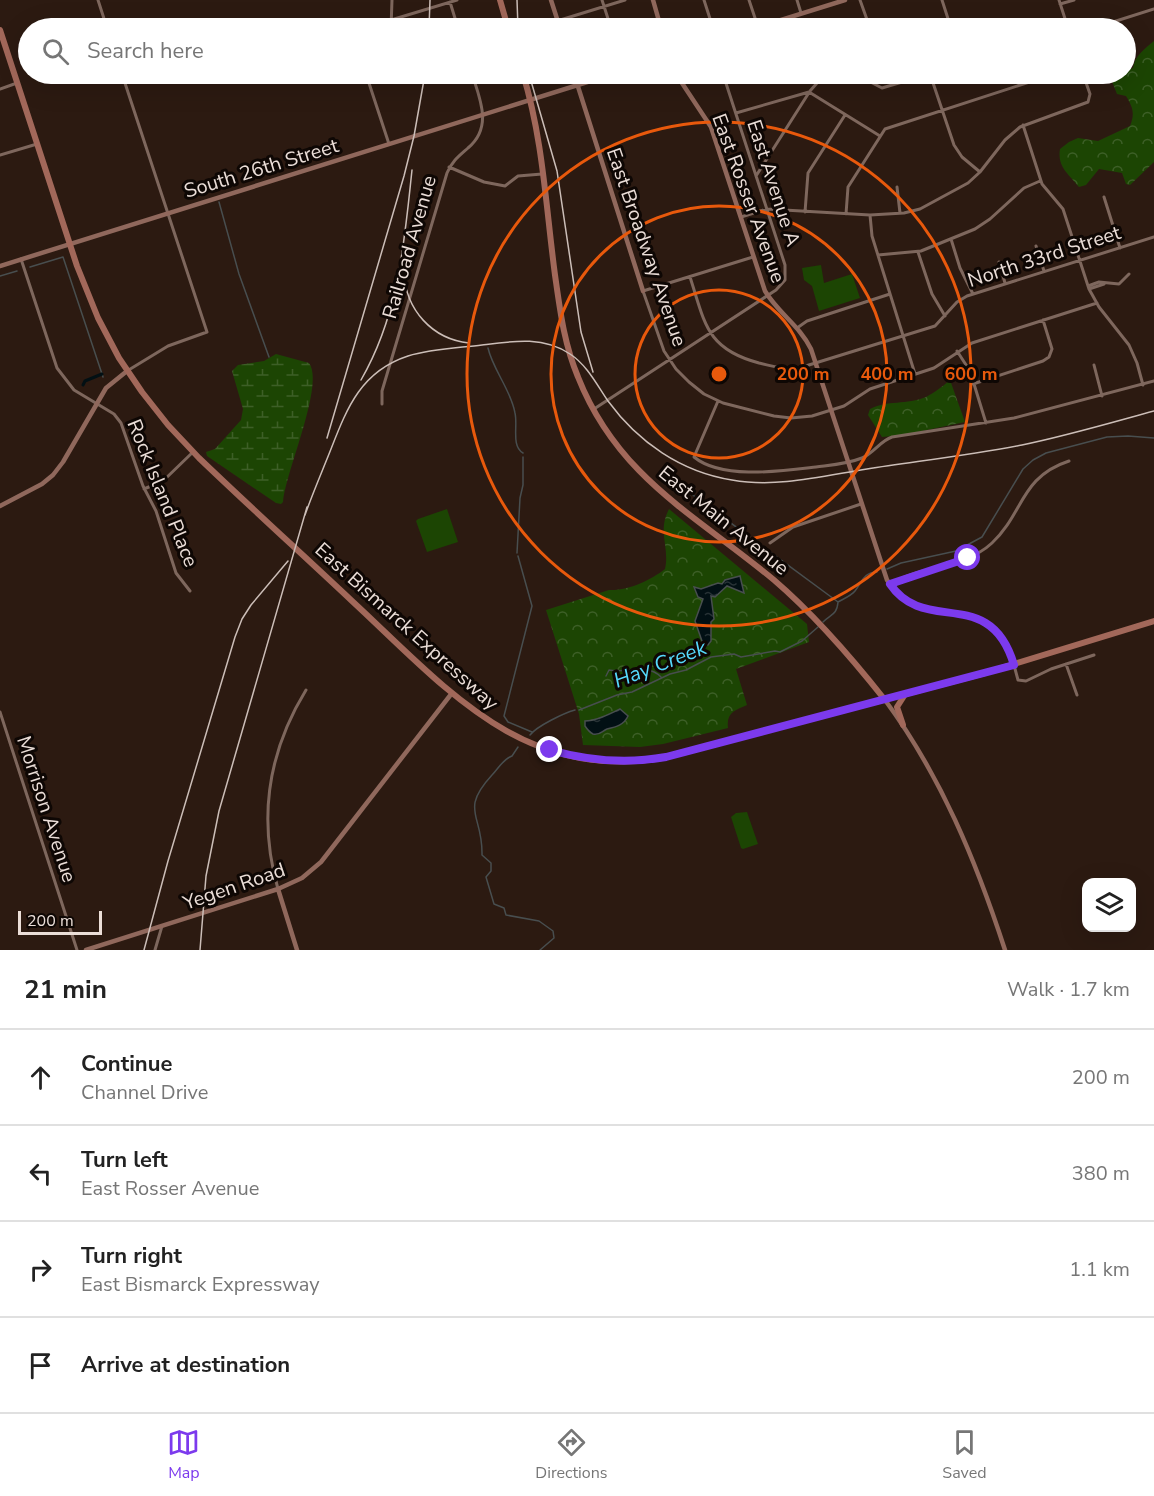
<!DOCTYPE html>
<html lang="en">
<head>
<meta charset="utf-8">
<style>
  body { margin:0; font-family:"Nunito Sans",sans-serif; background:#f2f2f2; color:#222 }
  .controls { position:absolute; right:18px; bottom:18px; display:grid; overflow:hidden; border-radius:12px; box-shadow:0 6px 24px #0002 }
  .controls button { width:54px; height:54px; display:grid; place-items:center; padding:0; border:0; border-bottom:2px solid #e0e0e0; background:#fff; color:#222; font:30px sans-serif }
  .scale { position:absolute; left:18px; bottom:15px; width:84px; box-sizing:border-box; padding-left:6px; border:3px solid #ebded8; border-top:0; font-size:16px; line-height:21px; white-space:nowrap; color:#ebded8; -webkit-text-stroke:4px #0e0704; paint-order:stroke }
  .stop { position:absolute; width:18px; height:18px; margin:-14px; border:4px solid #7c3aed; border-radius:50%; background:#fff }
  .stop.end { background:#7c3aed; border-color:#fff; box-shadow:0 2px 6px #0008 }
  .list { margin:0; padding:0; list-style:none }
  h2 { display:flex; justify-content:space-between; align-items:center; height:78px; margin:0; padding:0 24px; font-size:26px }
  h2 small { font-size:20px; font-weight:400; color:#767676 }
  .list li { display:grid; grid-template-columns:39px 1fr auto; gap:18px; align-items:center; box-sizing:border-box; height:96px; padding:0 24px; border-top:2px solid #e0e0e0 }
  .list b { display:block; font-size:22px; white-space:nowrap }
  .list p { margin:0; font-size:20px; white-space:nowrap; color:#767676 }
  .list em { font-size:20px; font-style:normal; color:#767676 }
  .icon { flex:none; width:33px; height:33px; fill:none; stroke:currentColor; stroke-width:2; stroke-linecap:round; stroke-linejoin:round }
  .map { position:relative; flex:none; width:1154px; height:950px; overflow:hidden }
  .search { position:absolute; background:#fff; box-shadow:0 6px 24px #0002; left:18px; right:18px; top:18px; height:66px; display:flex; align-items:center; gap:15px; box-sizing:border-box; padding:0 21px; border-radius:33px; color:#767676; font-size:22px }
  .sheet { height:462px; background:#fff }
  nav { display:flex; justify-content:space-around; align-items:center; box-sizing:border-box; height:84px; border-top:2px solid #e0e0e0; background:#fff; font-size:16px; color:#767676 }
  nav a { display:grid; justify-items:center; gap:3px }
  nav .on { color:#7c3aed }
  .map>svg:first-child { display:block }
  .grass { fill:#1c4503 }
  .wetland { fill:url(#wetland-marsh) }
  .park { fill:url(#park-crowns) }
  .water { fill:url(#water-ripples); stroke:#484e4f; stroke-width:1.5 }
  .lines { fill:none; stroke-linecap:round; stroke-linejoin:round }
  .stream { stroke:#484e4f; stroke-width:1.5 }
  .canal { stroke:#021014; stroke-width:3 }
  .street { stroke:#7e675d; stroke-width:3 }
  .secondary { stroke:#90685c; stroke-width:4.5 }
  .primary { stroke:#a2685a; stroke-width:6 }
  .rail { stroke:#ccbeb8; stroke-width:1.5 }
  .route { stroke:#7c3aed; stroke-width:8 }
  .ring { fill:none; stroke:#e8590c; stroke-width:3 }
  .labels { text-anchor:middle; stroke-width:6; stroke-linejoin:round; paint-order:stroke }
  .street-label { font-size:20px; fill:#ebded8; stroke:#0e0704 }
  .water-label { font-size:21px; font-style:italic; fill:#56d9fc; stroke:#0e0704 }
  .centre { fill:#e8590c; stroke:#0e0704; stroke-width:3 }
  .ring-label { font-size:18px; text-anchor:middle; font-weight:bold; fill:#e8590c; stroke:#0e0704; stroke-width:6; stroke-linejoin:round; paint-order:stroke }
</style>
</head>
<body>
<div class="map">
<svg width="1154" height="950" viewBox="0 0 1154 950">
  <defs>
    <pattern id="wetland-marsh" width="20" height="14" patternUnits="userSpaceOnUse" patternTransform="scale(1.5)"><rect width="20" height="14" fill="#1c4503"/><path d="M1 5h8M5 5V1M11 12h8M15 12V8" fill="none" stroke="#3d5f27"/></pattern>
    <pattern id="park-crowns" width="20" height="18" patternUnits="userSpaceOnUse" patternTransform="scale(1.5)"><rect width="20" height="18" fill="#1c4503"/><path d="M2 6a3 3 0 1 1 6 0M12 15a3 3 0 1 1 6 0" fill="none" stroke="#3d5f27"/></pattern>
    <pattern id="water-ripples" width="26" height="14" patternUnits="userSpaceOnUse" patternTransform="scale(1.5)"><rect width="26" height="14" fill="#021014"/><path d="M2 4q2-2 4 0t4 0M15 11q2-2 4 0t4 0" fill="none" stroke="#273235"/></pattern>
  </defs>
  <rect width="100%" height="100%" fill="#2c1a11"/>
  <!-- grass -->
  <path class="grass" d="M821 265 824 283 852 274 860 298 819 311 812 286 804 280 802 268Z
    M447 509 458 542 427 552 416 521 418 519Z
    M747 812 758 844 743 849 741 848 731 817 736 813Z"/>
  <!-- wetland -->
  <path class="wetland" d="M276 354 309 363C325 384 285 473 283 502L281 504 276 503 207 456 206 452 215 449 241 420 243 409 232 371 238 365 264 361Z"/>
  <!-- park -->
  <path class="park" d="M1154 41V162L1130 185 1126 184 1122 173 1099 169 1086 185 1079 187C1069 174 1057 167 1060 149L1069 142 1078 138 1098 141 1130 126C1135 114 1133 107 1126 96L1117 94 1111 79 1119 74H1126V70L1133 68C1135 56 1144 49 1154 41Z
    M950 380 965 422 903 435 882 437 868 415 870 409C887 400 907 405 926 397 934 393 943 386 950 380Z
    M669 509 807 624 809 642 736 669 747 705C735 710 726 713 728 728L663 744 640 747 583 745 579 714 546 610 609 590C628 591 651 580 665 569 670 547 657 532 669 509Z"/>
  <!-- water -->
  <path class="water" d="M740 576 744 593 727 586 715 597 711 596 714 619 711 622V641L708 645 703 644 695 621 703 599 698 597 694 587 701 589 718 583 722 584 725 580Z
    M620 709 628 716C624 725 616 727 607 729 602 731 599 736 593 734 589 732 587 729 585 726V721C597 721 609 714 620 709Z"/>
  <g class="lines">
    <!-- stream -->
    <path class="stream" d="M219 202 239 274 269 357
      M30 267 63 257 103 377
      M0 276 17 271
      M488 348C493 370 511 390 515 413 518 426 511 446 523 453
      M682 487 838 602
      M517 553 520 498 523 485V457
      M518 556 532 606 504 716 508 722 532 732
      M887 569 901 563 956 551 982 537 1023 469 1033 460 1046 453 1107 437 1128 436 1154 438
      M823 622C831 614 837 615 838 602 843 599 851 596 855 591 862 582 864 572 877 572
      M606 676 609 670C627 674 646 662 661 677
      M579 710 617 695 632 692 670 674 686 670 711 657 734 654 741 657 775 651 780 652 802 641 818 627
      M530 735C537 726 564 713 575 710
      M518 747 512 756C503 759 498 769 492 775 459 811 483 814 482 855L491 863V871L486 877 494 904 504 908 506 915 539 921 553 931 554 938 540 950"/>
    <!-- canal -->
    <path class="canal" d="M83 385 85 381 102 374"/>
    <!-- street -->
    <path class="street" d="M98 0 107 28
      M602 0 611 28
      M704 0 713 28
      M749 0 758 27
      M797 0 801 13
      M860 0 870 28
      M942 0 951 28
      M1059 0 1068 28
      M450 2 458 28
      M1060 4 1074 0
      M391 20 457 0
      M557 21 625 0
      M391 28 392 0
      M935 28 950 24
      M1094 28 1154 9
      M122 74 207 332 168 346 127 371
      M366 74 389 144
      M855 74 882 88 929 74
      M930 74 954 145 962 157 980 172
      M0 89 17 83
      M809 92 880 136
      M736 113 809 92
      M1023 125 1042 184 1063 209 1089 289 1099 307 1129 345 1137 363 1143 385
      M0 155 37 144
      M449 167 484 182 505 186 518 176 542 174
      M756 176 810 91 825 74
      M897 187 900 213
      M1104 197 1120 248
      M805 212 808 173 845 115
      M846 214 848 187 885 129 1054 74
      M870 215 872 236 915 374
      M741 217 767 209 870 215 904 213 920 209 968 183 980 172 1005 140 1020 127 1088 102 1090 94 1083 74
      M951 239 960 268 973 294
      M1036 246 1044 271
      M918 252 932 294 945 316
      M878 255 921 251 975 229 990 219 1024 188 1040 181
      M753 257 643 291 664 351 676 369 689 382 704 394 723 403 774 416 791 418 812 416 844 406 870 389 934 368 972 343 1097 303
      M21 259 57 368 74 390 114 414 121 423 143 486 156 511 176 573 190 591
      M999 262 1005 283
      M690 277C705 323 706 349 759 363 772 366 784 370 796 369L935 326 957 302 967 296 1154 237
      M1088 286 1099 282 1119 284 1129 274
      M1089 289 1104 284
      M797 328 807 321 890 294
      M957 351 970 371 986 423
      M1094 365 1102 396
      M973 384 1043 361 1049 357 1052 349 1043 320
      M718 401 694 457C722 480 782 471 816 467 831 465 847 464 862 458 874 453 880 441 892 437L1014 418 1154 381
      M382 404V391L447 173C452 161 459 156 468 148 493 127 480 99 472 74
      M594 409 776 290 785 280V265L723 74
      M144 489 163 481 193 452
      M770 543 793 527 861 504
      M890 584C921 565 964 569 992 543 1024 513 1020 477 1069 461
      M1066 664 1077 695
      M1014 665 1018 680 1026 681 1051 669 1094 655
      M0 712 77 950
      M278 889C258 819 268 752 306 690
      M155 950 162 926"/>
    <!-- secondary -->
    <path class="secondary" d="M551 0 560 28
      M653 0 661 28
      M755 28 845 0
      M574 74 643 291
      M676 74 711 127 765 291C778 313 800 326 811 349L887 580C924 637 989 584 1014 665
      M0 266 613 74
      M0 506 42 484 53 475 63 462 106 388 127 371
      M885 700C941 776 976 861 1005 950
      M278 889 297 950
      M86 950 278 889 302 878 321 862 452 693"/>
    <!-- primary -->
    <path class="primary" d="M500 0 508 28
      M0 30 77 266 98 318 119 358 142 392 168 425 199 458C249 506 301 553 352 601 444 686 522 782 662 758L985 673 1154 621
      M523 74C543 139 546 208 555 275 560 310 564 344 578 377 618 478 696 515 774 580 816 616 851 657 885 700
      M903 725 897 707 904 696"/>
    <!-- rail -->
    <path class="rail" d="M517 0 518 28
      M429 28 430 0
      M529 74 557 171 581 332 593 372
      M404 273C406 310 432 339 469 343
      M361 380C399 314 404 244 412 170
      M327 438 404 176 414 136 425 74
      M305 515C312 495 321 474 329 454 346 411 359 372 408 356 431 349 458 348 482 345 513 341 543 336 570 354 587 365 597 385 608 401 638 442 681 472 732 480 777 488 823 476 867 469 919 461 971 455 1022 445 1066 436 1110 423 1154 411
      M144 950 168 861 235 637 242 619 251 605 288 561
      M200 950 206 876 219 811 307 507"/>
  </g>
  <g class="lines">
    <!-- route -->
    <path class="route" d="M550 750C589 761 627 764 666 757L1014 665C990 584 925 636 890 584L968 558"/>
  </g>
  <!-- distance rings -->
  <g class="ring">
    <circle cx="719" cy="374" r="84"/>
    <circle cx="719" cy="374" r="168"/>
    <circle cx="719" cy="374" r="252"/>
  </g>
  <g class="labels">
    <!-- street labels -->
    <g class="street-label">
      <text transform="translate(261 168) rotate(-17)" y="7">South 26th Street</text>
      <text transform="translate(774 183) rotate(72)" y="7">East Avenue A</text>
      <text transform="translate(749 198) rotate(70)" y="7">East Rosser Avenue</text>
      <text transform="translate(409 247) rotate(-74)" y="7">Railroad Avenue</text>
      <text transform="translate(647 247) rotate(71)" y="7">East Broadway Avenue</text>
      <text transform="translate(1044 256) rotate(-18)" y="7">North 33rd Street</text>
      <text transform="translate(163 493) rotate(68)" y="7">Rock Island Place</text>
      <text transform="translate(724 520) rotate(39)" y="7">East Main Avenue</text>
      <text transform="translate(407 626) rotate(42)" y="7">East Bismarck Expressway</text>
      <text transform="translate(47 809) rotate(72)" y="7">Morrison Avenue</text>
      <text transform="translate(234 886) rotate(-19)" y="7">Yegen Road</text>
    </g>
    <!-- water labels -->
    <g class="water-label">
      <text transform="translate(660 664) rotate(-21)" y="7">Hay Creek</text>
    </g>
  </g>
  <circle cx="719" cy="374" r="9" class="centre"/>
  <g class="ring-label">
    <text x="803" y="380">200 m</text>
    <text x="887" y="380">400 m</text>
    <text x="971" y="380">600 m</text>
  </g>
</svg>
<div class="controls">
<button><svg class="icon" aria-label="layers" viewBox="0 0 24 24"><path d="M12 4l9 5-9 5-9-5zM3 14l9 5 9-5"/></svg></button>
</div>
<div class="scale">200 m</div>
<div class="stop" style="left:968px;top:558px"></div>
<div class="stop end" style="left:550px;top:750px"></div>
<div class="search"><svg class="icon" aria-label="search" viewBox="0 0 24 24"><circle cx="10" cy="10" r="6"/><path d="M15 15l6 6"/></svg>Search here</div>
</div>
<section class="sheet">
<h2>21 min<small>Walk · 1.7 km</small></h2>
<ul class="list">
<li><svg class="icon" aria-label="ahead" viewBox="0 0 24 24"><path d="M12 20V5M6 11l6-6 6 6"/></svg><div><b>Continue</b><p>Channel Drive</p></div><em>200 m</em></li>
<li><svg class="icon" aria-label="left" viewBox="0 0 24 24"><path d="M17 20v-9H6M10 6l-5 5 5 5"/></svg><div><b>Turn left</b><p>East Rosser Avenue</p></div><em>380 m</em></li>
<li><svg class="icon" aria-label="right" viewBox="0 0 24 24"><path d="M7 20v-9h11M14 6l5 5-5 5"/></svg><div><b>Turn right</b><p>East Bismarck Expressway</p></div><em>1.1 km</em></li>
<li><svg class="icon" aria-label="arrive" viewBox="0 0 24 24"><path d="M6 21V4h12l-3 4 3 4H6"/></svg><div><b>Arrive at destination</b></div></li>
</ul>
</section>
<nav>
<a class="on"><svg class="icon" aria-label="map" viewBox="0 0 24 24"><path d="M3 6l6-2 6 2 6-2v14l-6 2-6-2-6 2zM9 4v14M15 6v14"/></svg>Map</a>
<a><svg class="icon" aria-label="directions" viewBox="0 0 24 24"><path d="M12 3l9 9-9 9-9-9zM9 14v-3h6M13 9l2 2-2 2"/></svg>Directions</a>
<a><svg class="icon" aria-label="saved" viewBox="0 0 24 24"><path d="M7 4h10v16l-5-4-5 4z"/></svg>Saved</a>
</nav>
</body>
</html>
